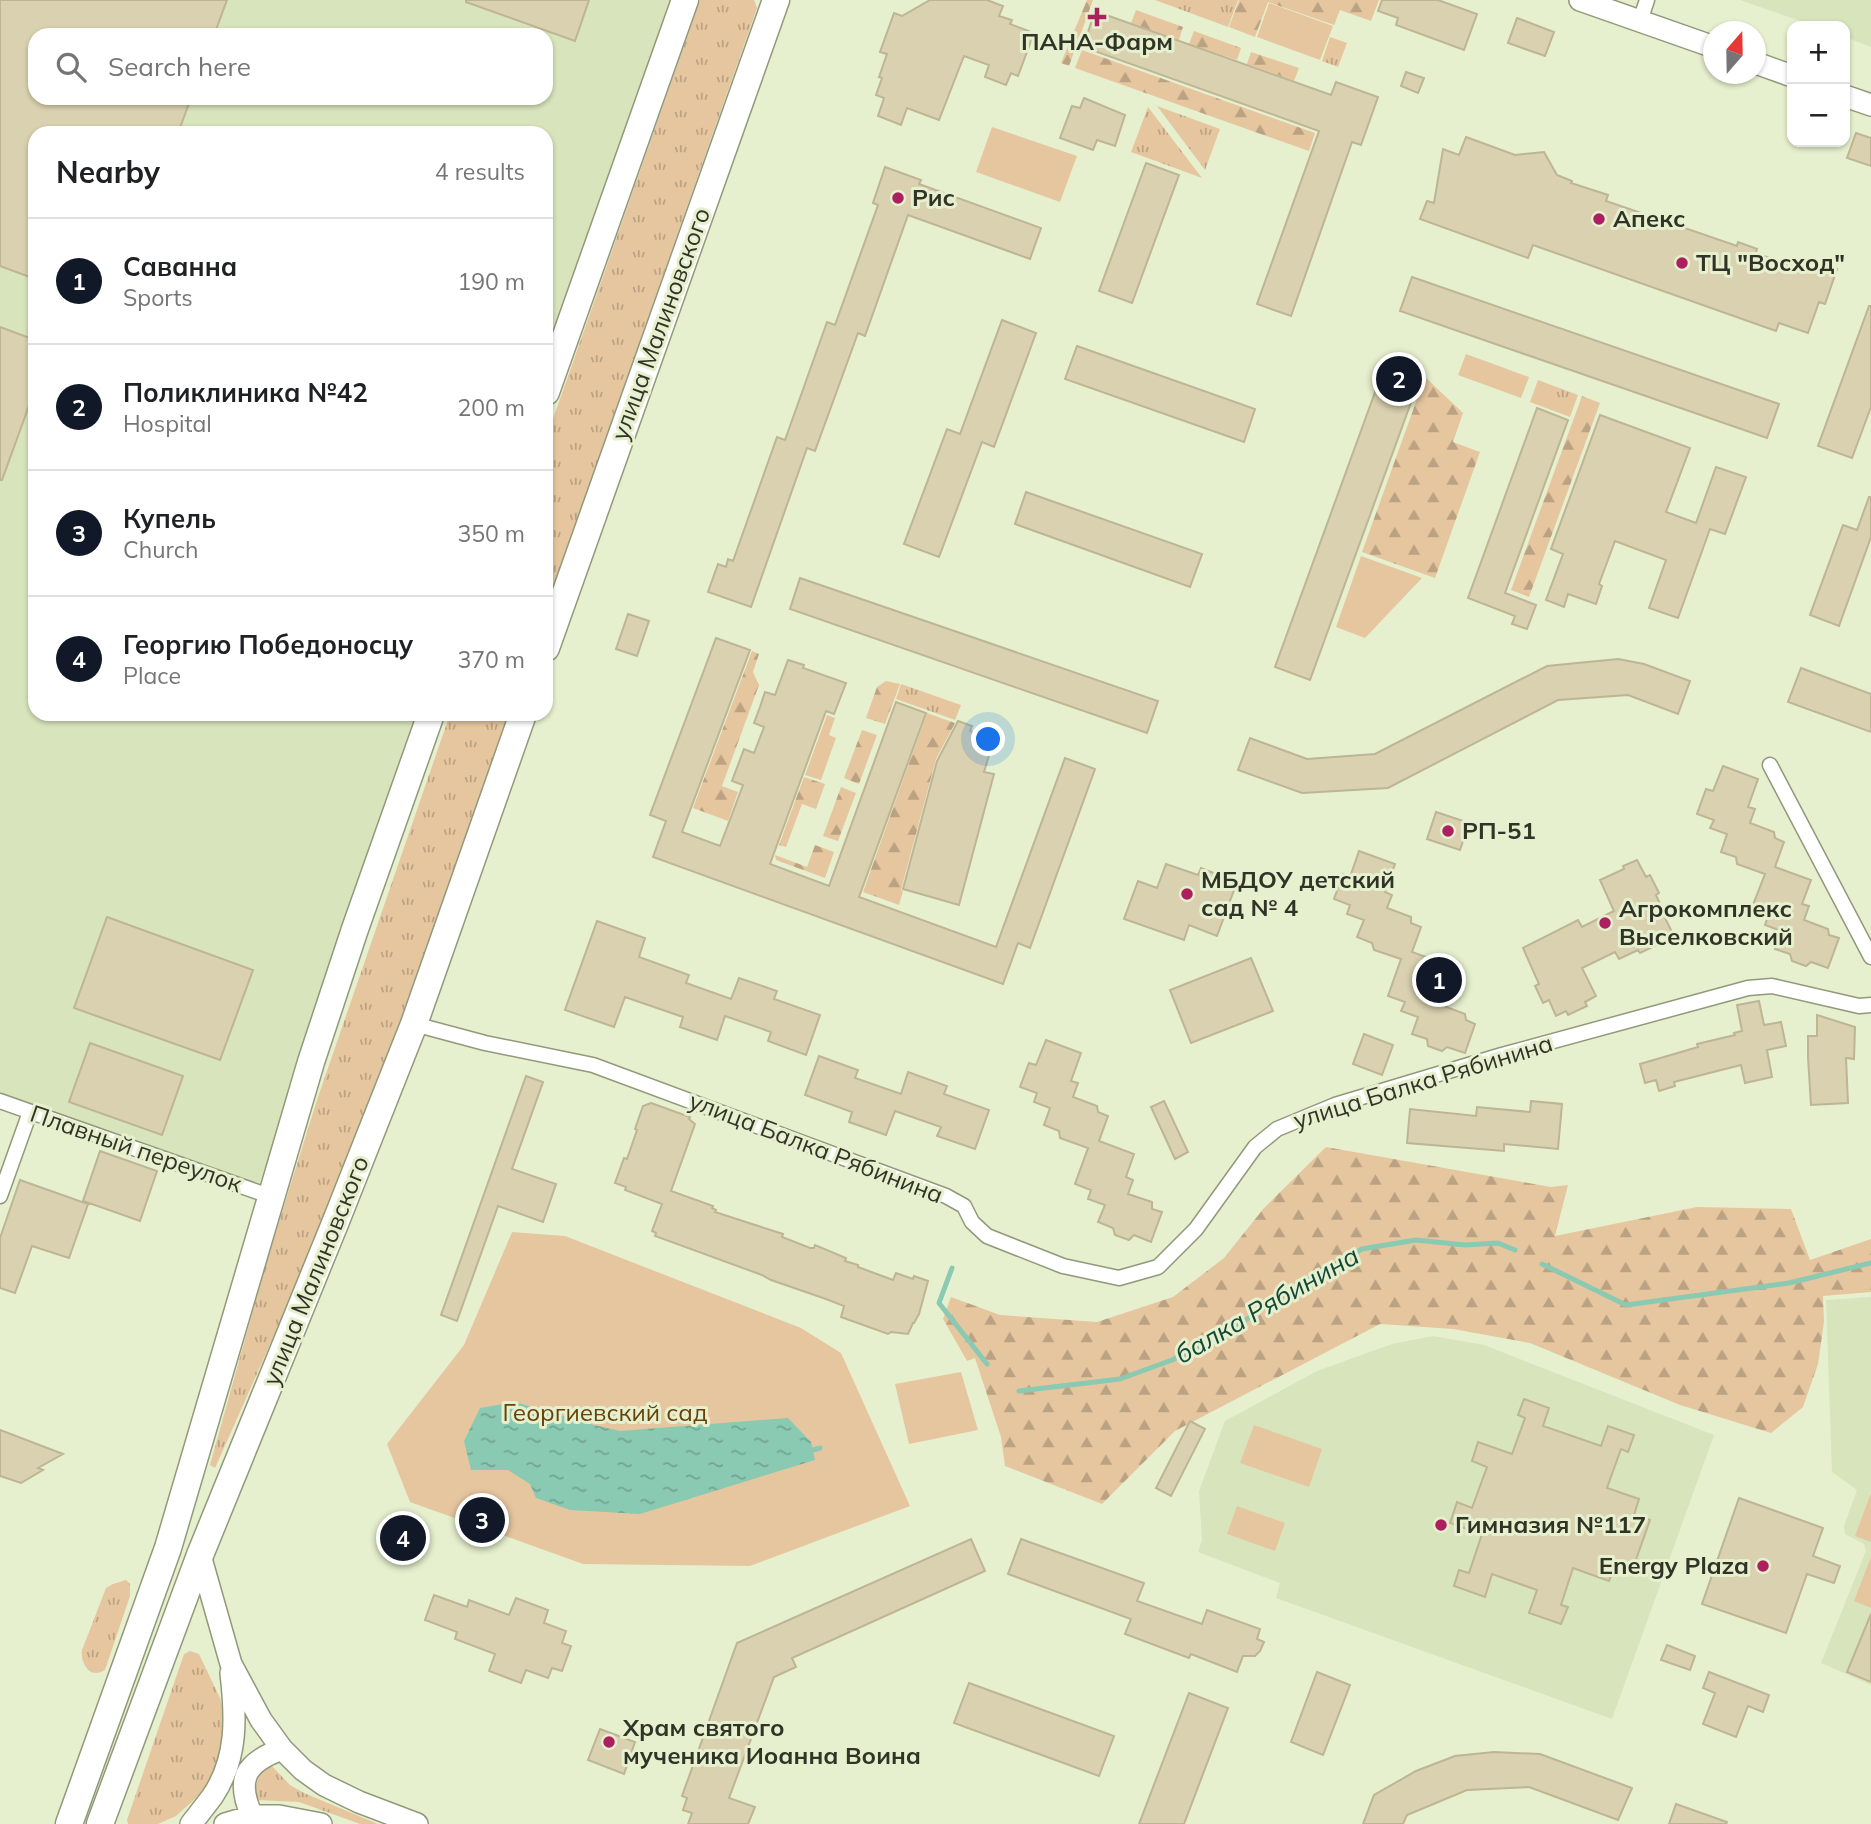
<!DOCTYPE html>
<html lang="en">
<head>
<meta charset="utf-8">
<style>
  body { margin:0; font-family:Mulish,sans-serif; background:#f6f6f6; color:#202124 }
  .controls { position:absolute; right:21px; top:21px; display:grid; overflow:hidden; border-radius:14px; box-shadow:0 2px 5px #0004 }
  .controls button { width:63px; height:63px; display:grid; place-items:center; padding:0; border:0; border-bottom:2px solid #e0e0e0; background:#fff; color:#202124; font:35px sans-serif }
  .compass { position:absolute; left:1703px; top:21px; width:63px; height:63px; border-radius:50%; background:#fff; box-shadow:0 2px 5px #0004; rotate:20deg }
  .you { position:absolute; left:989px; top:740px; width:24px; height:24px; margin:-18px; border:5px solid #fff; border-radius:50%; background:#1a73e8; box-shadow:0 0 0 10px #1a73e833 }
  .badge { display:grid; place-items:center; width:46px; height:46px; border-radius:50%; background:#111827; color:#fff; font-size:23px; font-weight:700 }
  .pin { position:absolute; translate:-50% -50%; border:4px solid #fff; box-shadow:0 2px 7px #0006 }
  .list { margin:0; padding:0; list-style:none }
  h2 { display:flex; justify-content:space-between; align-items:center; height:91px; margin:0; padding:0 28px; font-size:30px }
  h2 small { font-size:23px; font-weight:400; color:#757577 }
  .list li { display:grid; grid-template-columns:46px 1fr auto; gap:21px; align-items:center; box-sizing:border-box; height:126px; padding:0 28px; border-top:2px solid #e0e0e0 }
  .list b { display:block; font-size:26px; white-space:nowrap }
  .list p { margin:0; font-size:23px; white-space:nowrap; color:#757577 }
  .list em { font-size:23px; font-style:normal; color:#757577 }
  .icon { flex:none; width:38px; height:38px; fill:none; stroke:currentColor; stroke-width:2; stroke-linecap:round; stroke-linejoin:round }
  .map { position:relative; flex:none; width:1871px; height:1824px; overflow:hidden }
  .search { position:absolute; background:#fff; box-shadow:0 2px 5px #0004; left:28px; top:28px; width:525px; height:77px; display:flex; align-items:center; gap:18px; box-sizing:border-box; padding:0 24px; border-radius:21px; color:#757577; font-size:26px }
  .panel { position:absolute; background:#fff; box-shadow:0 2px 5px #0004; left:28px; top:126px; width:525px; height:595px; border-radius:21px }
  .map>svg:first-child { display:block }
  .built { fill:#d8e4bb; fill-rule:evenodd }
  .grass { fill:url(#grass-tufts) }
  .forest { fill:url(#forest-firs) }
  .park { fill:#e6c69f }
  .water { fill:url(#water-ripples) }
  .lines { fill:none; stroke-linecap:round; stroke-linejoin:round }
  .stream { stroke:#8ac9b2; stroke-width:5 }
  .building { fill:#d9d1af; stroke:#bdb594; stroke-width:2 }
  .street-casing { stroke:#90997a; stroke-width:17 }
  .secondary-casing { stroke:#90997a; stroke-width:24 }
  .highway-casing { stroke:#90997a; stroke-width:29 }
  .street { stroke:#fff; stroke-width:14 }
  .secondary { stroke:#fff; stroke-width:21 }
  .highway { stroke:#fff; stroke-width:26 }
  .poi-dot { fill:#ac205f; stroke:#e6f0ce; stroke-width:2.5 }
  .labels { text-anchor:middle; stroke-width:6; stroke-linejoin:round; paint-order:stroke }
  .poi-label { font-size:24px; font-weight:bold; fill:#303427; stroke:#e6f0ce; text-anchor:start }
  .street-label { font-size:24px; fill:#303427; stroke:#e6f0ce }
  .park-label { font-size:24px; fill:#66420a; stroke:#e6f0ce }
  .water-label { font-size:26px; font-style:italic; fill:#134838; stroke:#e6f0ce }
</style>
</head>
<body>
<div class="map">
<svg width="1871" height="1824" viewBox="0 0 1871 1824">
  <defs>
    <pattern id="grass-tufts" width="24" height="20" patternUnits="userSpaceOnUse" patternTransform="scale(1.75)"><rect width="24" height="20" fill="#e6c69f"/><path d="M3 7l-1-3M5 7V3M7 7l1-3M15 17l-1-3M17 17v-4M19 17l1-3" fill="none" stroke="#bba282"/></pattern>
    <pattern id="forest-firs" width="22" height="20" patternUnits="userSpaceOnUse" patternTransform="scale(1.75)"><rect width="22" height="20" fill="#e6c69f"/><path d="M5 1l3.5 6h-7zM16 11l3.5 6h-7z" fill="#bba282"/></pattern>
    <pattern id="water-ripples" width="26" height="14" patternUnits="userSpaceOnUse" patternTransform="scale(1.75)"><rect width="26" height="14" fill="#8ac9b2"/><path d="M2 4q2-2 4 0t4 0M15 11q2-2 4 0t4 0" fill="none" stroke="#71a491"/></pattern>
  </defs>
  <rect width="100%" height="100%" fill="#e6f0ce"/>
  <!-- built -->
  <path class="built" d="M0 0H673L546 364V133H35V714H423L255 1195 0 1102ZM35 35H546V98H35Z
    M1740 0H1871V47L1845 37V26H1814Z
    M1871 1297V1685L1821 1663 1866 1551 1864 1544 1845 1534 1844 1526 1857 1490 1832 1472 1826 1300Z
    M1433 1336 1484 1345 1714 1435 1612 1719 1276 1598 1280 1583 1198 1552 1202 1540 1199 1491 1225 1421 1317 1371 1392 1344Z"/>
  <!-- grass -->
  <path class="grass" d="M700 0H754L757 8 546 608V439Z
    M1155 0H1238L1228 27Z
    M1330 37 1347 43 1338 67 1322 61Z
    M1157 106 1220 129 1205 170Z
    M1148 107 1202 178 1131 152Z
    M1538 380 1578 395 1570 417 1530 402Z
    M901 684 961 705 955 720 896 699Z
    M450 714H509L408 1000 361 1122 288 1304 215 1468 210 1465 265 1267 317 1100Z
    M126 1580 130 1584V1596L105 1670C90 1680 80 1663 82 1650L106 1588 113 1584Z
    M190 1651 199 1654 220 1698 225 1718 222 1756 205 1790 176 1816 158 1824H128L127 1820 184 1654Z
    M270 1764 290 1785 304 1793 378 1824H360L299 1802 256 1800C253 1788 259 1771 270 1764Z"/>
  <!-- forest -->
  <path class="forest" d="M1087 0H1093L1069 66 1061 63Z
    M1239 0H1379L1371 21 1340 10 1334 25 1268 2 1255 37 1229 27Z
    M1136 10 1183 27 1179 40 1131 23Z
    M1194 31 1241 48 1237 60 1189 44Z
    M1082 50 1315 133 1309 151 1075 68Z
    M1251 52 1299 68 1294 81 1247 64Z
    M1425 377 1463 413 1453 442 1480 452 1435 578 1362 552Z
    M1582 396 1600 403 1529 597 1511 590Z
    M752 651 759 654 753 672 759 685 722 786 738 792 728 821 693 808Z
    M886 681 900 684 885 724 866 718 877 687Z
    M927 713 955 723 936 759 901 890 903 891 899 905 863 892Z
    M862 730 877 735 859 784 844 778Z
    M804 777 825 784 816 809 802 804 786 847 779 845Z
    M841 787 856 793 838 841 823 836Z
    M815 845 834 852 825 878 776 860 775 855 807 867Z
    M1326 1147 1551 1187 1568 1185 1555 1236 1697 1207 1791 1209 1810 1260 1871 1239V1292L1823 1296 1824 1322 1818 1364 1803 1407 1771 1433 1680 1405 1530 1343 1453 1329 1380 1324 1175 1431 1102 1504 1005 1466 1001 1437 975 1358 967 1361 943 1319 951 1297 1000 1315 1097 1322 1173 1297 1224 1258 1264 1208Z"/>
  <!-- park -->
  <path class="park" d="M1269 3 1333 26 1320 60 1257 37Z
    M992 127 1077 156 1060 202 976 172Z
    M1466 354 1529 377 1521 398 1458 375Z
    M1361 556 1422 578 1365 638 1336 627Z
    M827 715 835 718 829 735 836 738 821 780 805 775Z
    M512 1232 565 1236 801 1328 841 1353 910 1506 750 1566 583 1564 410 1502 387 1444 464 1345Z
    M961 1372 978 1430 909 1444 895 1384Z
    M1254 1425 1322 1449 1309 1487 1240 1463Z
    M1871 1493V1542L1855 1536Z
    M1237 1506 1285 1523 1275 1551 1227 1534Z
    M1871 1557V1608L1854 1601Z"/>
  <!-- water -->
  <path class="water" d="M515 1402 590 1424 620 1431 788 1418 811 1442 815 1460 640 1514 570 1510 536 1498 530 1484 508 1470H471L464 1441 480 1408Z"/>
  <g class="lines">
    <!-- stream -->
    <path class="stream" d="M1542 1264 1626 1305 1789 1283 1871 1263
      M952 1268 939 1303 987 1364
      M1019 1391 1120 1379 1172 1360 1238 1325 1297 1286 1362 1249 1416 1240 1465 1245 1498 1243 1515 1250
      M813 1450 820 1448"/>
  </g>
  <!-- building -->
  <path class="building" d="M0 0H227L214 35H35V98H191L178 133H35V279L0 266Z
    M466 0H589L575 41 466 2Z
    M930 0H987L1003 6 999 16 1012 20 1010 24 1034 33 1018 76 1011 73 1006 85 985 77 989 65 964 56 939 120 907 108 901 125 878 116 884 98 876 95 882 78 879 77 887 54 880 52 894 13 902 16Z
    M1382 0H1438L1477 14 1464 50 1396 25 1398 18 1378 11Z
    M1095 11 1331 95 1336 82 1378 97 1361 145 1352 142 1291 316 1257 304 1319 131 1083 47Z
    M1517 18 1554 32 1545 56 1508 43Z
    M1406 72 1424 78 1418 93 1401 86Z
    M1084 98 1125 115 1115 146 1097 140 1093 150 1060 138 1072 106 1080 108Z
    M1856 133 1871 138V166L1847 158Z
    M1466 137 1515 155 1544 152 1557 175 1572 181 1571 183 1608 195 1606 201 1737 246 1738 242 1757 249 1756 253 1806 271 1810 259 1837 269 1825 304 1819 302 1808 333 1779 323 1776 331 1533 245 1528 258 1420 219 1427 201 1434 203 1443 149 1459 155Z
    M1146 163 1179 175 1132 303 1099 291Z
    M885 167 921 180 919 184 1041 228 1030 259 908 215 865 336 858 333 815 451 807 448 751 607 708 592 718 564 726 567 728 559 733 561 777 437 785 440 827 322 835 325 878 205 873 203Z
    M1412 277 1779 404 1767 438 1400 311Z
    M1869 306H1871V407L1852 458 1818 446Z
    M1002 320 1036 333 994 447 982 442 939 557 904 544 947 429 960 434Z
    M0 327 35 340V389L2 480H0Z
    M1077 346 1255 409 1244 442 1065 379Z
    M1386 362 1421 375 1310 680 1275 667Z
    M1537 408 1568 420 1505 593 1536 605 1527 629 1512 624 1515 616 1468 598Z
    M1600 415 1690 448 1666 512 1696 523 1716 467 1746 477 1725 534 1710 529 1678 618 1649 608 1666 560 1615 541 1599 584 1602 586 1596 604 1568 594 1564 607 1546 600 1563 554 1551 549Z
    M1026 492 1202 554 1190 587 1015 524Z
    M1869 497H1871V537L1839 626 1810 615 1843 525 1857 530Z
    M800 578 1158 701 1147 733 790 609Z
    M628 614 649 621 637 656 616 649Z
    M716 638 750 650 682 832 720 846 743 785 732 781 744 749 754 753 764 727 754 723 760 707 765 692 775 695 788 660 804 665 803 668 846 683 834 714 826 711 770 864 829 886 896 702 926 713 859 897 996 947 1065 758 1095 769 1030 948 1018 943 1003 984 653 857 666 821 650 815Z
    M1618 659 1644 664 1690 681 1678 714 1628 695 1558 700 1388 788 1302 793 1238 770 1250 738 1307 759 1375 754 1547 666Z
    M1801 668 1871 694V732L1788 702Z
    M958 721 972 726 970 731 994 739 984 772 994 774 959 905 903 889 937 761Z
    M1723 766 1758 779 1748 807 1755 809 1750 823 1774 832 1775 838 1784 842 1775 867 1811 880 1802 904 1809 906 1804 920 1828 929 1829 935 1839 938 1828 968 1811 962 1806 966 1792 961 1790 954 1775 949 1781 931 1765 925 1768 916 1751 910 1765 874 1737 864 1736 857 1721 852 1727 834 1710 828 1714 820 1697 814 1706 789 1713 791Z
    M1436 812 1469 823 1460 850 1427 839Z
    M1359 851 1395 864 1385 892 1392 895 1387 908 1411 917V923L1421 927 1412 952 1448 965 1439 989 1446 991 1441 1005 1465 1014 1466 1020 1475 1024 1465 1053 1447 1047 1442 1051 1428 1046 1427 1039 1412 1034 1418 1017 1401 1011 1405 1002 1388 996 1401 959 1374 950 1372 943 1357 937 1364 920 1347 914 1350 905 1334 899 1343 874 1350 877Z
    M1637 860 1646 877 1650 875 1659 893 1656 895 1661 906H1659L1672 932 1656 939 1659 944 1640 953 1638 950 1619 959 1615 952 1582 968 1596 996 1585 1002 1587 1006 1568 1015 1566 1011 1556 1016 1549 1000 1543 1003 1535 986 1539 984 1523 948 1578 920 1582 927 1614 911 1600 880 1624 869 1623 866Z
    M1166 864 1198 875 1201 868 1237 882 1217 936 1189 925 1184 940 1124 919 1138 881 1157 888Z
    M107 917 253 970 220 1060 74 1008Z
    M597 921 645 938 639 957 689 975 686 983 731 999 739 978 777 991 774 999 820 1015 806 1055 768 1041 771 1032 725 1016 717 1040 680 1027 683 1017 625 997 614 1027 565 1010Z
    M1251 958 1273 1011 1191 1043 1170 990Z
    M1759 1001 1764 1025 1781 1022 1786 1046 1767 1050 1772 1077 1745 1083 1741 1065 1674 1082 1675 1086 1659 1091 1656 1080 1645 1083 1640 1064 1698 1047 1697 1044 1735 1035 1734 1033 1742 1031 1737 1005Z
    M1817 1015 1855 1027 1854 1059 1846 1058 1848 1103 1811 1105 1808 1057V1036H1817Z
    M1364 1034 1393 1045 1382 1075 1353 1064Z
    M1046 1040 1081 1053 1071 1081 1078 1083 1073 1097 1097 1106 1098 1112 1108 1116 1099 1141 1134 1154 1126 1177 1133 1180 1128 1194 1152 1202V1209L1162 1212 1151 1242 1134 1235 1129 1240 1115 1235 1113 1228 1098 1222 1105 1205 1088 1199 1091 1190 1075 1184 1088 1148 1060 1138 1059 1131 1044 1125 1050 1108 1034 1102 1037 1093 1020 1087 1029 1063 1036 1065Z
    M90 1043 183 1076 162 1135 69 1102Z
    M819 1056 858 1070 855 1078 901 1094 908 1072 947 1086 944 1094 989 1110 975 1149 937 1136 941 1127 895 1111 886 1135 849 1122 852 1112 805 1095Z
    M526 1076 543 1082 512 1169 556 1184 543 1222 498 1206 457 1321 441 1315Z
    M1164 1101 1188 1152 1175 1159 1151 1107Z
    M1531 1101 1562 1104 1558 1149 1504 1144V1151L1407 1143 1410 1109 1476 1116 1477 1107 1530 1112Z
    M651 1103 690 1117 689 1119 695 1124 671 1191 713 1206 712 1208 716 1210 715 1212 783 1234 782 1237 810 1248H814L815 1245 846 1258 845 1261 858 1265V1267L893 1280 896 1273 913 1279 914 1276 928 1281 919 1314 914 1323H913L908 1334 891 1332 888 1334 841 1317 844 1306 826 1299 771 1280 762 1275 655 1236 656 1233 652 1231 662 1204 625 1190 626 1187 615 1183 624 1158 627 1159 637 1130 635 1129 643 1106Z
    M100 1151 157 1171 140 1221 83 1201Z
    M20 1180 88 1204 69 1258 32 1246 15 1293 0 1288V1238Z
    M1524 1399 1549 1408 1543 1426 1601 1446 1608 1426 1634 1435 1628 1452 1621 1449 1607 1488 1639 1499 1634 1515 1650 1520 1633 1568 1616 1562 1609 1581 1573 1568 1561 1605 1568 1607 1561 1624 1529 1613 1537 1590 1492 1574 1485 1597 1454 1586 1459 1570 1469 1573 1482 1534 1450 1523 1457 1502 1472 1508 1487 1467 1472 1461 1478 1442 1512 1454 1525 1418 1518 1415Z
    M1190 1421 1205 1429 1171 1496 1156 1488Z
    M0 1430 63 1454 38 1468 43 1470 21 1483 0 1476Z
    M1739 1498 1823 1528 1813 1556 1840 1566 1834 1583 1807 1574 1786 1633 1702 1604Z
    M971 1539 985 1571 792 1658 796 1667 774 1677 729 1798 755 1807 748 1824H688L692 1813 683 1810 687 1798 682 1796 737 1643Z
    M1021 1539 1144 1583 1137 1601 1202 1624 1207 1610 1260 1629 1257 1639 1264 1642 1260 1651 1255 1656H1243L1237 1672 1191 1654 1189 1658 1125 1634 1131 1619 1008 1574Z
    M434 1595 467 1607 469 1600 509 1615 516 1598 548 1610 544 1623 566 1631 562 1643 571 1646 562 1671 552 1668 548 1678 526 1670 521 1683 489 1671 495 1654 455 1639 457 1632 425 1620Z
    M1871 1614V1682L1847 1672Z
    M1667 1645 1695 1656 1690 1670 1661 1660Z
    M1317 1672 1350 1685 1323 1755 1291 1742Z
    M1709 1672 1769 1695 1763 1712 1748 1706 1736 1737 1703 1724 1715 1693 1703 1688Z
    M969 1683 1114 1736 1099 1776 954 1723Z
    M1189 1693 1228 1708 1184 1824H1139Z
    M600 1729 635 1742 624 1774 588 1760Z
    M1494 1752 1540 1754 1632 1788 1618 1820 1529 1787 1467 1790 1407 1815 1403 1824H1363L1374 1795 1416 1771 1455 1756Z
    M1676 1804 1727 1822 1726 1824H1669Z"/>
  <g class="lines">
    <defs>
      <path id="street" d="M1640 21 1647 0
        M1770 765 1871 957
        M414 1024 485 1043 593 1065 946 1196 964 1206 972 1222 987 1236 1063 1266 1119 1278 1158 1267 1196 1229 1255 1147 1277 1129 1335 1105 1502 1055 1748 988 1772 986 1859 1006 1871 1005
        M0 1101 272 1197
        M0 1196 30 1112"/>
      <path id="secondary" d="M1580 0 1714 47
        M1756 63 1792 76
        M1845 96 1871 105
        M200 1555 231 1664 261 1720 282 1749 303 1770 324 1785 359 1802 417 1824
        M252 1816C236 1780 244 1763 282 1749
        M191 1824C198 1815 205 1806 212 1797 238 1759 236 1717 231 1673
        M225 1824 252 1816H279L321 1824"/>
      <path id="highway" d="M546 392 685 0
        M546 648 776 0
        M69 1824 168 1548 311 1062 355 929 431 714
        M100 1824 200 1555 336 1221 414 1024 523 714"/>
    </defs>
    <!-- street casing -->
    <use href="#street" class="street-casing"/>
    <!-- secondary casing -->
    <use href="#secondary" class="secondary-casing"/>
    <!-- highway casing -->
    <use href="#highway" class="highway-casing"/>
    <!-- street -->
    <use href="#street" class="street"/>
    <!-- secondary -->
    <use href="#secondary" class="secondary"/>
    <!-- highway -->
    <use href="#highway" class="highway"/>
  </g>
  <!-- markers -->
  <g class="poi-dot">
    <path d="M1093.5 6.5h7v7h7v7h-7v7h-7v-7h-7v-7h7z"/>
    <circle cx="898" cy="198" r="7"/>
    <circle cx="1599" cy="219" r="7"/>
    <circle cx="1682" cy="263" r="7"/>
    <circle cx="1448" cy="831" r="7"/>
    <circle cx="1187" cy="894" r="7"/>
    <circle cx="1605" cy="923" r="7"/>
    <circle cx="1441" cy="1525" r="7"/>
    <circle cx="1763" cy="1566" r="7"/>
    <circle cx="609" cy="1742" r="7"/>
  </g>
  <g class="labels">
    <!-- poi labels -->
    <g class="poi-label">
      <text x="1097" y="50" text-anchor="middle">ПАНА-Фарм</text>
      <text x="912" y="206">Рис</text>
      <text x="1613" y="227">Апекс</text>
      <text x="1696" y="271">ТЦ "Восход"</text>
      <text x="1462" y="839">РП-51</text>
      <text x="1201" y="888">МБДОУ детский<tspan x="1201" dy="28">сад № 4</tspan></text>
      <text x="1619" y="917">Агрокомплекс<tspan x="1619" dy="28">Выселковский</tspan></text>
      <text x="1455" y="1533">Гимназия №117</text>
      <text x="1749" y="1574" text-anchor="end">Energy Plaza</text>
      <text x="623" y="1736">Храм святого<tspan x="623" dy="28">мученика Иоанна Воина</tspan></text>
    </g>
    <!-- street labels -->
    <g class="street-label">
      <text transform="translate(661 324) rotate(-70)" y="8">улица Малиновского</text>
      <text transform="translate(1423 1082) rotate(-17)" y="8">улица Балка Рябинина</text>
      <text transform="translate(816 1148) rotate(21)" y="8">улица Балка Рябинина</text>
      <text transform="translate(136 1149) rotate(19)" y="8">Плавный переулок</text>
      <text transform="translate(316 1271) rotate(-68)" y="8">улица Малиновского</text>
    </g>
    <!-- park labels -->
    <g class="park-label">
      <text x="605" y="1421">Георгиевский сад</text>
    </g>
    <!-- water labels -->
    <g class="water-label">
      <text transform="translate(1267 1305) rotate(-30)" y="9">балка Рябинина</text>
    </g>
  </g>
</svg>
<div class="controls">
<button>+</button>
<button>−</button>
</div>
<svg class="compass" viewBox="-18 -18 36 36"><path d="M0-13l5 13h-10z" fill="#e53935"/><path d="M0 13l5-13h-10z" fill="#757577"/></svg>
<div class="you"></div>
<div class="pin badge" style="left:1439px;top:980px">1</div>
<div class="pin badge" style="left:1399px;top:379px">2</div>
<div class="pin badge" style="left:482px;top:1520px">3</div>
<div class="pin badge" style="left:403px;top:1538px">4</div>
<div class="search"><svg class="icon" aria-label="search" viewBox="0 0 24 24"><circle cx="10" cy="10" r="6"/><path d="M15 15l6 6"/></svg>Search here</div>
<section class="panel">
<h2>Nearby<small>4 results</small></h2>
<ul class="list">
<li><span class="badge">1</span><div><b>Саванна</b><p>Sports</p></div><em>190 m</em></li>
<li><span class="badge">2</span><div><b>Поликлиника №42</b><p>Hospital</p></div><em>200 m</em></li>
<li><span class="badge">3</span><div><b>Купель</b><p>Church</p></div><em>350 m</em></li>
<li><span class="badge">4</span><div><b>Георгию Победоносцу</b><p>Place</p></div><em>370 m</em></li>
</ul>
</section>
</div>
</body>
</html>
